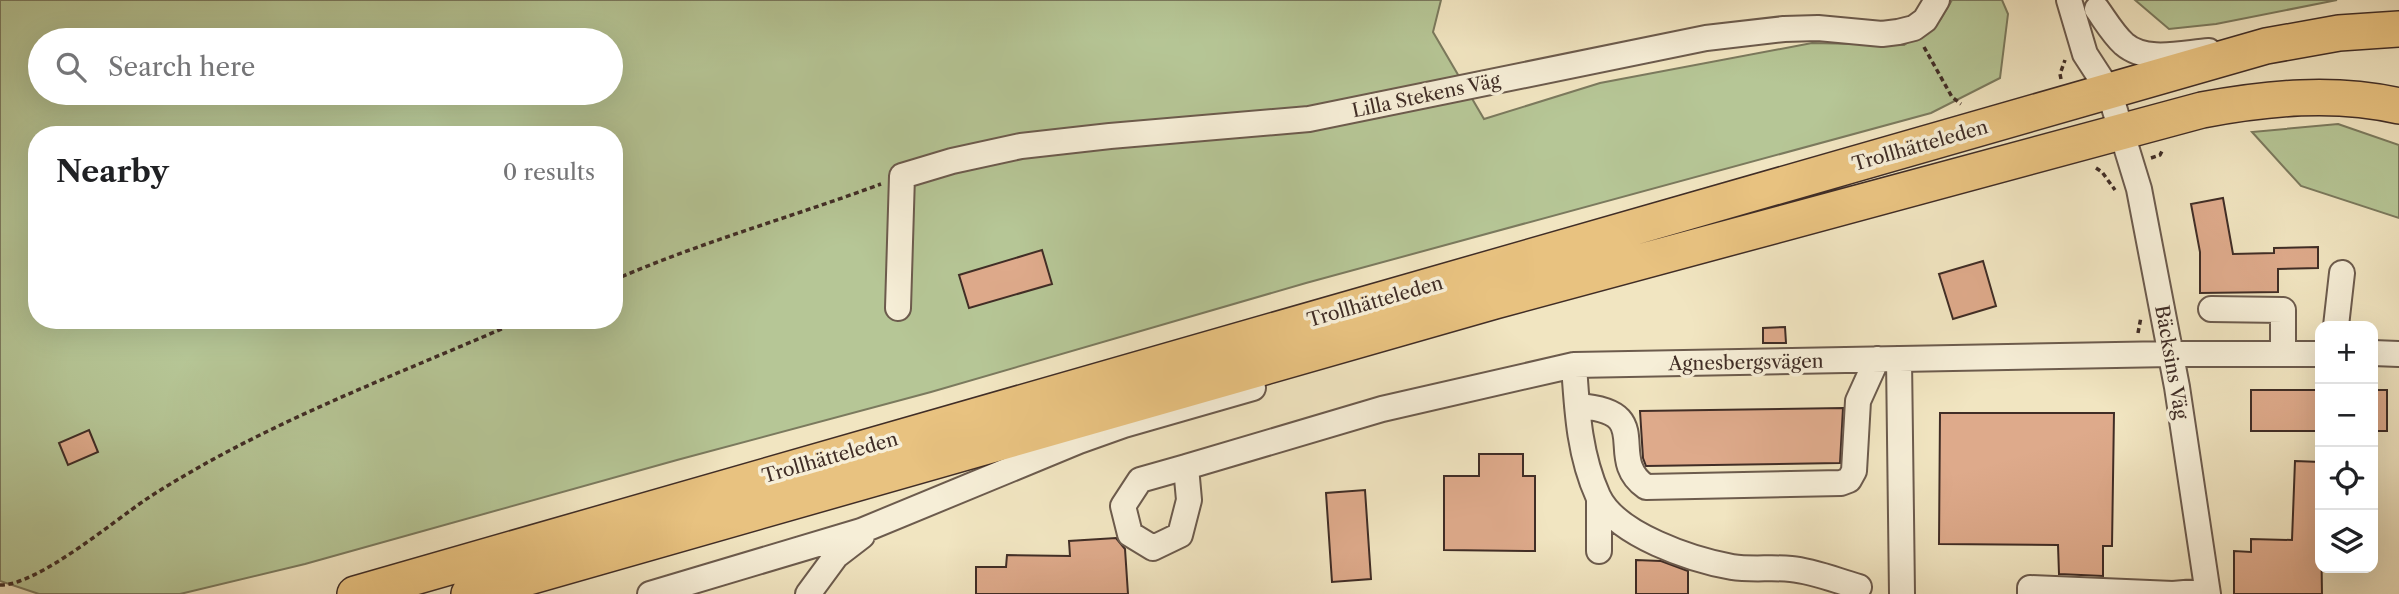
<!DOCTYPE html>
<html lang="en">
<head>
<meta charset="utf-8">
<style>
  body { margin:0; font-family:"Libre Caslon Text",serif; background:#f2f2f2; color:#202124 }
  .controls { position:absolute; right:21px; bottom:21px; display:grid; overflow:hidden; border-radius:14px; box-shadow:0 7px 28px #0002 }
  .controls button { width:63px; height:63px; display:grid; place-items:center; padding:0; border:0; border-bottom:2px solid #e0e0e0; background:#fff; color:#202124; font:35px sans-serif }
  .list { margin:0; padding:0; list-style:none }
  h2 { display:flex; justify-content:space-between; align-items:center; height:91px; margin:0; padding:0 28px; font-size:30px }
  h2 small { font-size:23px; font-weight:400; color:#757577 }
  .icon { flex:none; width:38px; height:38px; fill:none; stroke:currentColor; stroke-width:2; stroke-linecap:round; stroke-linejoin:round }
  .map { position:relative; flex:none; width:2399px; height:594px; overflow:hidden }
  .search { position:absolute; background:#fff; box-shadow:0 7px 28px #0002; left:28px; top:28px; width:595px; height:77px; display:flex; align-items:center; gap:18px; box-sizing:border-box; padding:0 24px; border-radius:38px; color:#757577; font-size:26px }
  .panel { position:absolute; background:#fff; box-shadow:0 7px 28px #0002; left:28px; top:126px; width:595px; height:203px; border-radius:28px }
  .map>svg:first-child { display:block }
  .green { fill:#b6c696; stroke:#7b7a5e; stroke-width:2; fill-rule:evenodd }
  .building { fill:#deaa8b; stroke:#402d26; stroke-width:2 }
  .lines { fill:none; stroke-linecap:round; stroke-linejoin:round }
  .minor-casing { stroke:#6c5b4d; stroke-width:28 }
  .highway-casing { stroke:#402d26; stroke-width:38 }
  .path { stroke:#402d26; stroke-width:3.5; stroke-dasharray:5 3.5; stroke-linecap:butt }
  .minor { stroke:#f6eed7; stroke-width:24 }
  .highway { stroke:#e8c280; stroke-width:35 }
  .labels { text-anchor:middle; stroke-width:7; stroke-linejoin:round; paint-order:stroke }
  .street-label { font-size:19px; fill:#402d26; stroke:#f6eed7 }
</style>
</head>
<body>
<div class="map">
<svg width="2399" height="594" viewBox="0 0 2399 594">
  <rect width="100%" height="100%" fill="#f1e5c1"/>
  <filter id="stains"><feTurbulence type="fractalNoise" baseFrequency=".00286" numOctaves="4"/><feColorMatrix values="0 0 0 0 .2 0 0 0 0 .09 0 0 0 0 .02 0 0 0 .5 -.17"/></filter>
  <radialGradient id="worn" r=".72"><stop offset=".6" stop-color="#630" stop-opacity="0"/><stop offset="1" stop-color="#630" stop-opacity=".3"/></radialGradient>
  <!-- green -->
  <path class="green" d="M0 0H1441L1433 32 1484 119 1600 83 1812 43 1904 45 1940 20 1952 0H2002L2008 14 2000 78 1931 113 1306 283 931 392 677 460 305 564 180 594H39L0 581ZM40 40H611V93H40ZM37 135H614V320H37Z
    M2135 0H2337L2216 24 2169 29Z
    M2338 124 2399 145V218L2301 186 2252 132Z"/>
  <!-- building -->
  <path class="building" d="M2223 198 2233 254 2274 253V248L2318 247V268L2278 269V292L2200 293V252L2191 204Z
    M1042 250 1052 284 969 308 959 275Z
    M1983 261 1996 306 1953 319 1939 274Z
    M1785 327 1786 343H1763V328Z
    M2251 390H2320V431H2251Z
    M2373 390H2387V431H2373Z
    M1843 408 1840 463 1646 466 1643 458 1640 411Z
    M1940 413H2114L2112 546H2103V576L2059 574 2058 545 1939 544Z
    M89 430 98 452 68 465 59 443Z
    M1479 454H1523V476H1535V551L1444 550V476H1479Z
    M2295 461 2320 462 2322 594H2234V551L2251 552V539L2292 540Z
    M1365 490 1371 579 1332 582 1326 493Z
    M1116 538 1125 549 1128 594H976V567H1006L1007 555 1070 556 1069 541Z
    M1636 560 1661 561 1688 571V594H1636Z"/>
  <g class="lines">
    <defs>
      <path id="minor" d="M2069 0 2085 54 2109 91 2139 189 2177 387 2208 594
        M2097 9C2105 20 2113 34 2124 44 2146 63 2182 53 2209 51
        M898 308 902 176 952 161 1021 146 1110 136 1309 119 1706 38 1784 29 1818 28 1882 34 1898 32 1914 28 1925 20 1937 0
        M2211 309 2283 310V354
        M2336 326 2342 273
        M2373 353 2399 354
        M1899 359 1902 594
        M1574 365C1577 410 1579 454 1598 496 1616 535 1693 560 1732 567 1751 570 1772 567 1791 569 1814 571 1837 581 1859 587
        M1577 406C1659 411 1603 457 1646 487L1841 483 1849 480 1854 471 1858 401 1877 359
        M1186 467 1140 480 1123 506 1130 534 1153 548 1180 535 1189 500 1186 467 1382 409 1574 365 2171 354H2320
        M1599 499V551
        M650 594 861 531 1079 441 1124 425 1253 388
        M808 594 836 556 862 536
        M2030 594V588L2173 594 2207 591"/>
      <path id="highway" d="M355 594 2266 46 2339 33 2399 29
        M469 594 1495 301 2202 110C2267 98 2334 91 2399 106"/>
    </defs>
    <!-- minor casing -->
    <use href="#minor" class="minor-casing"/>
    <!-- highway casing -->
    <use href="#highway" class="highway-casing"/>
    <!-- path -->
    <path class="path" d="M1924 47 1952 97 1961 104
      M2061 79 2060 74 2065 60
      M2151 158 2160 155 2163 149
      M2096 168 2102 172 2115 190
      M614 280C701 242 792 217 881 184
      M2138 333 2141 317
      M0 585C36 586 113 522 145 500 261 424 395 376 522 320"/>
    <!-- minor -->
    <use href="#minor" class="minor"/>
    <!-- highway -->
    <use href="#highway" class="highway"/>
  </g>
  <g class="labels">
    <!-- street labels -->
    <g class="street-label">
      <text transform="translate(1426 95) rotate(-12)" y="7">Lilla Stekens Väg</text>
      <text transform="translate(1920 145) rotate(-16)" y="7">Trollhätteleden</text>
      <text transform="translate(1375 301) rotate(-16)" y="7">Trollhätteleden</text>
      <text transform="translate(1746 362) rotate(-1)" y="7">Agnesbergsvägen</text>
      <text transform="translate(2172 362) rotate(80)" y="7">Bäcksins Väg</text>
      <text transform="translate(830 457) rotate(-16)" y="7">Trollhätteleden</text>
    </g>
  </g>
  <rect width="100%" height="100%" filter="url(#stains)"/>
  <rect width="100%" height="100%" fill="url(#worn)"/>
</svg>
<div class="controls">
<button>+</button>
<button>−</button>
<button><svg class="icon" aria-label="locate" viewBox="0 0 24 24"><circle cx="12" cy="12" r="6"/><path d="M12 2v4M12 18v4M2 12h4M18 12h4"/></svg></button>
<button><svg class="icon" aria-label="layers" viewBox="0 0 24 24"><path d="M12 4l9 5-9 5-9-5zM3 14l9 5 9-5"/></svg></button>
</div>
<div class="search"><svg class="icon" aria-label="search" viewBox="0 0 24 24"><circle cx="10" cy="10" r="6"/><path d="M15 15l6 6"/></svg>Search here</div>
<section class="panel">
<h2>Nearby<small>0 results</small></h2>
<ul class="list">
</ul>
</section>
</div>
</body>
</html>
